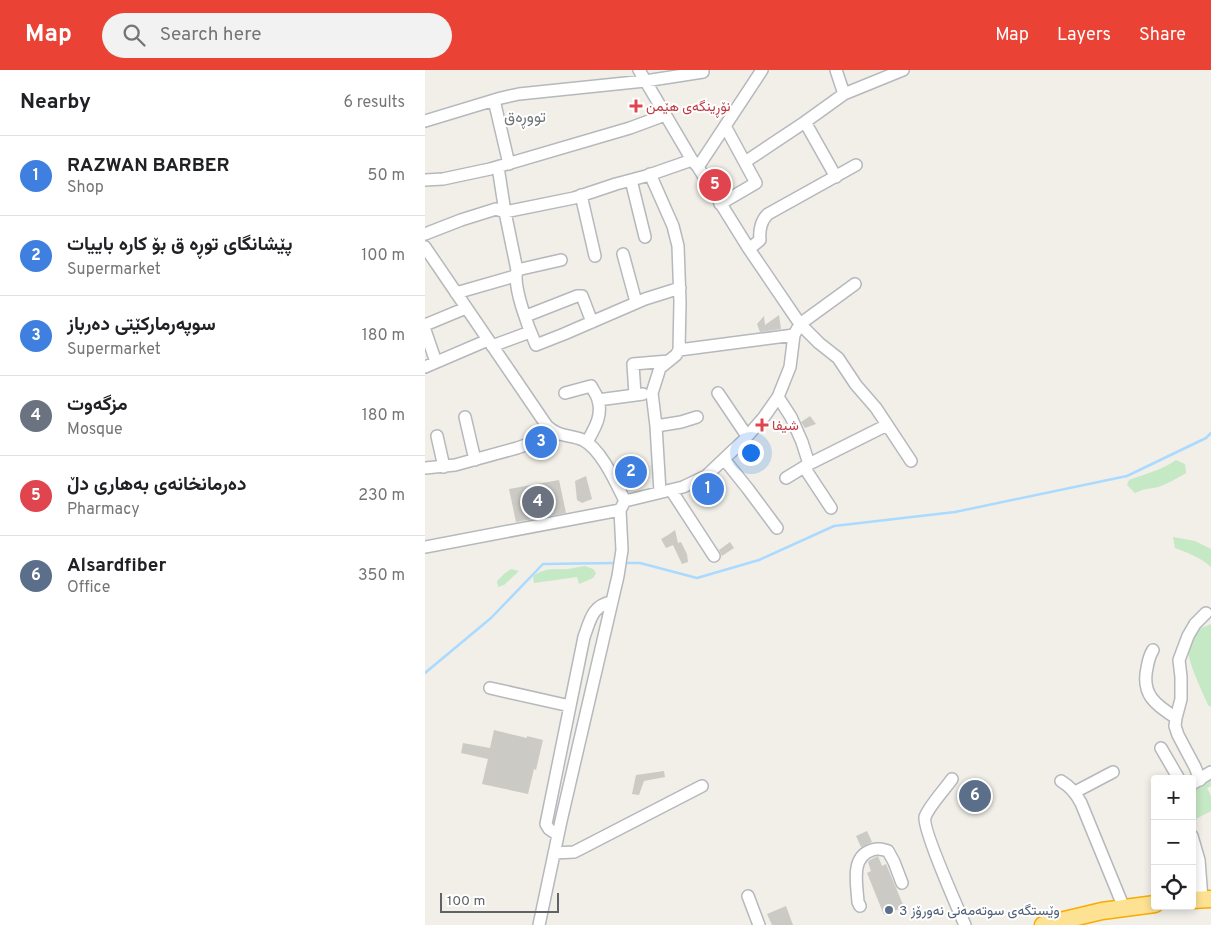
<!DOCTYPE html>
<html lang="en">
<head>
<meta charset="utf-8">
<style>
  body { margin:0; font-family:Overpass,Vazirmatn,sans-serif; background:#f2f2f2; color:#202124 }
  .controls { position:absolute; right:15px; bottom:15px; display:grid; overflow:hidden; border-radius:5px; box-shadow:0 2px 8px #0003 }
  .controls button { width:45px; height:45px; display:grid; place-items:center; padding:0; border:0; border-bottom:1px solid #e0e0e0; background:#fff; color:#202124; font:25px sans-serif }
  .scale { position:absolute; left:15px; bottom:12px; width:119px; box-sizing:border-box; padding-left:5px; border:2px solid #5f6368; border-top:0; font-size:14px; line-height:18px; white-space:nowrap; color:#5f6368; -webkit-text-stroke:4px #fff; paint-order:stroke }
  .you { position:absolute; left:325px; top:382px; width:18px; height:18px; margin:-12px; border:4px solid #fff; border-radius:50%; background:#1a73e8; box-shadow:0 0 0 8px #1a73e833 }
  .badge { display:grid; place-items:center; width:32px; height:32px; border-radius:50%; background:#ea4335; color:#fff; font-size:16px; font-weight:700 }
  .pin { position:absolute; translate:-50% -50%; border:2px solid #fff; box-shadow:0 1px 5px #0006 }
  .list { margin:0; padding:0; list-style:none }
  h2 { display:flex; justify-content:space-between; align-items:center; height:65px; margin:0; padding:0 20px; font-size:21px }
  h2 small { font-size:16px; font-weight:400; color:#757577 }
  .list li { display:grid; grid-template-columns:32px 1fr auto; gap:15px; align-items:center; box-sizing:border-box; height:80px; padding:0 20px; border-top:1px solid #e0e0e0 }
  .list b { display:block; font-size:19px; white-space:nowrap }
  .list p { margin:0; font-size:16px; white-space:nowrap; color:#757577 }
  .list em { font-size:16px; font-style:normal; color:#757577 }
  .icon { flex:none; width:28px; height:28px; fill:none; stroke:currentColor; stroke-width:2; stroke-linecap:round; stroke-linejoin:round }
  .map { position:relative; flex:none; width:786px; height:855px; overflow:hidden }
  header { display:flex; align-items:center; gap:30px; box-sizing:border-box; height:70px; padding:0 25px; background:#ea4335; color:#fff }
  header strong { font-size:24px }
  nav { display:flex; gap:28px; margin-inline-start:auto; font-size:18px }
  .search { width:350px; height:45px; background:#f2f2f2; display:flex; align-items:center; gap:12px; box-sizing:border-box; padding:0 18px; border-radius:28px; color:#757577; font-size:19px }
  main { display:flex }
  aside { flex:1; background:#fff }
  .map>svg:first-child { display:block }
  .green { fill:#c5e8c5 }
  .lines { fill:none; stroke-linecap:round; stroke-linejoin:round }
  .stream { stroke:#aadaff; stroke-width:2.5 }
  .building { fill:#cccac5 }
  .minor-casing { stroke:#b5b8bc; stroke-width:14 }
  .highway-casing { stroke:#f9ab00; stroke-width:19 }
  .minor { stroke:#fff; stroke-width:11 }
  .highway { stroke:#fde293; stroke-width:16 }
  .health-dot { fill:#e0444e; stroke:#fff; stroke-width:2 }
  .service-dot { fill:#5c6f8a; stroke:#fff; stroke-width:2 }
  .labels { text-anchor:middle; stroke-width:4; stroke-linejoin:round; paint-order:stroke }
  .health-label { font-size:14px; fill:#be3a42; stroke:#fff; text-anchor:start }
  .service-label { font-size:14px; fill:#4e5e75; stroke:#fff; text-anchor:start }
  .quarter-label { font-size:16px; fill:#70757a; stroke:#fff }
</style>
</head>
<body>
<header>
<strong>Map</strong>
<div class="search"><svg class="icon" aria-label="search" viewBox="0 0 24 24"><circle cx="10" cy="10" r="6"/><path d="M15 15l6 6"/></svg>Search here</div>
<nav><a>Map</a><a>Layers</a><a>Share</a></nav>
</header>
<main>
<aside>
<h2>Nearby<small>6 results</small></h2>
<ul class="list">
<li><span class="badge" style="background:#3f7fe0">1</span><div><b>RAZWAN BARBER</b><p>Shop</p></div><em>50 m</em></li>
<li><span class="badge" style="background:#3f7fe0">2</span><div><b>پێشانگای توڕه ق بۆ کاره باییات</b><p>Supermarket</p></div><em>100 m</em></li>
<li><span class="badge" style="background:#3f7fe0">3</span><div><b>سوپەرمارکێتی دەرباز</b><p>Supermarket</p></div><em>180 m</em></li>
<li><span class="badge" style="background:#6b7280">4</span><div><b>مزگه‌وت</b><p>Mosque</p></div><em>180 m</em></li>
<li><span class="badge" style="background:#e0444e">5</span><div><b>دەرمانخانەی بەهاری دڵ</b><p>Pharmacy</p></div><em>230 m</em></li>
<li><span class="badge" style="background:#5c6f8a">6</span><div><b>Alsardfiber</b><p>Office</p></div><em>350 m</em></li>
</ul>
</aside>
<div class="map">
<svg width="786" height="855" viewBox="0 0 786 855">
  <rect width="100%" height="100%" fill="#f1efe8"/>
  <!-- green -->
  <path class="green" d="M751 390 760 394 761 403C752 408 743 414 733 417 724 419 717 419 710 423L702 415 704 410C720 404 737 400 751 390Z
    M748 467 770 471 786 479V497C775 487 763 483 750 478Z
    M160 496 168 499 171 503 168 508 154 514 152 507 109 513 108 506C121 497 129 500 143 499 149 498 154 497 160 496Z
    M86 499 94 501 79 515 73 517 72 511 80 503Z
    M786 554V637L783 635C773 612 762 591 760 565Z
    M786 706V716L782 718 786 726V741L767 751V718Z"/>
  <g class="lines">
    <!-- stream -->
    <path class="stream" d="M199 493H215L272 508 334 490 409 456 530 442 702 406 781 368 786 363
      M0 603 66 548 118 494 191 493"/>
  </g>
  <!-- building -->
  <path class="building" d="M354 245 356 259 335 262 332 254 339 246 340 255Z
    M385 346 391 354 380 358 376 352Z
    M209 395 214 416 198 398Z
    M161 406 167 429 157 433 152 430 150 411Z
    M134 410 141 443 91 452 84 419Z
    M250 460 253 473 256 472 262 484 263 492 257 494 248 475 241 478 236 469 243 465Z
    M305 472 309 478 297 486 294 480Z
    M69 660 102 668V666L118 670 111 700 109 699 103 724 57 714 63 689 36 683 38 673 65 678Z
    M239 701 240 707 219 711 214 725 207 724 211 705Z
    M442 761 447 772 436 777 431 766Z
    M453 786 457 796 461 794 479 837 459 845 442 803 446 801 443 792 445 790Z
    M361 836 368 855H347L342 844Z"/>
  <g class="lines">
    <defs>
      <path id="minor" d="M214 0 267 90 273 97 324 179 375 254 394 273 413 288 431 315 451 338 486 391
        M411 0 419 24
        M69 30 84 94
        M0 51 76 28 94 24 220 11 278 2
        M380 52 411 107
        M320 92 380 52 419 24 478 0
        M73 97 80 142 92 200C87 216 104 259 111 275L139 264 220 229 255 218
        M273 97 337 0
        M225 104 248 156 253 176 255 232 254 280 251 285 235 298 227 323 231 356 235 422
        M0 110 18 109 65 99 205 58 240 45
        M206 110 220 167
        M156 125 170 186
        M295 134 331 113 300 56
        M0 164 36 150 71 139 80 142 149 128 191 114 221 106 267 90
        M0 177 122 356C135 368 144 364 158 370 176 379 191 413 200 431
        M324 179 335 170C334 161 336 150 343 144L431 95
        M198 184 211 232
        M92 200 136 190
        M31 223 90 206
        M101 246 152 226H157L167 252
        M0 255 41 238
        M0 260 11 292
        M67 276 105 262
        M254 280 369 265
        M0 297 63 270
        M140 323 166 316C168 320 172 325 173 330 178 346 169 359 162 372
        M293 323 322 366
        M210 325 208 294 244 291
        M353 327 366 347 377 372 384 394
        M173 330 218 324
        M40 347 50 390
        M231 356 256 352 272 347
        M12 366 19 397
        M299 389 323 419 352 458
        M379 397 406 438
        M0 398 30 395 92 378 132 364
        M361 408 384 394 462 355
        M246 420 289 486
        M0 477 195 440
        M728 580C724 586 723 592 722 598 716 625 731 635 751 648
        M65 618 145 636
        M736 678 754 709
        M527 709C520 719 504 736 500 747 497 758 533 839 540 855
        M775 710 770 697 753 665 750 656 751 648 756 629V607L754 590 763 566 770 554 781 543
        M636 711C646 717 651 723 656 733L699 838
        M767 714 786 702
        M650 722 688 702
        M133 765 124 759 121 754 159 567C165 551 167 535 187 532
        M767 766 774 790 777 829
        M129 783 149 782 155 779 277 716
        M323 826 334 855
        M435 836 433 832C432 814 425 787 447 780 453 778 457 779 463 781L469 792 477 813
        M114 855 136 751 193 506 197 480 195 440 200 431 258 417 281 406 319 370 339 347 353 327 365 297 369 265 375 254 430 214"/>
      <path id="highway" d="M767 830 786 829
        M618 855 677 841 730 834"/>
    </defs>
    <!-- minor casing -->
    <use href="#minor" class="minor-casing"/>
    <!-- highway casing -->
    <use href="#highway" class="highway-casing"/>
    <!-- minor -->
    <use href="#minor" class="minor"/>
    <!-- highway -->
    <use href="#highway" class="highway"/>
  </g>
  <!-- markers -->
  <g class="health-dot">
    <path d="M208.5 28.5h5v5h5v5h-5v5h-5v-5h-5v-5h5z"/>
    <path d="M334.5 347.5h5v5h5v5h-5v5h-5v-5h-5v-5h5z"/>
  </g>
  <circle class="service-dot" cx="464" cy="840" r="5"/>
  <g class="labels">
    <!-- health labels -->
    <g class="health-label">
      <text x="221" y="41">نۆڕینگەی هێمن</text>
      <text x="347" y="360">شیفا</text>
    </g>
    <!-- service labels -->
    <g class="service-label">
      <text x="474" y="845">وێستگەی سوتەمەنی نەورۆز 3</text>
    </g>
    <!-- quarter labels -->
    <g class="quarter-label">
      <text x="100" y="52">تووڕەق</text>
    </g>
  </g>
</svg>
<div class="controls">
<button>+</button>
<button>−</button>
<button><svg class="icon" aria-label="locate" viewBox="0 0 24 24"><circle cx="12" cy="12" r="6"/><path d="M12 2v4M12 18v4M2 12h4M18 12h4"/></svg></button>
</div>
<div class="scale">100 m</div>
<div class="you"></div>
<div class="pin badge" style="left:283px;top:419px;background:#3f7fe0">1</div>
<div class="pin badge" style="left:206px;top:402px;background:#3f7fe0">2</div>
<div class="pin badge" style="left:116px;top:372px;background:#3f7fe0">3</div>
<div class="pin badge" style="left:113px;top:432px;background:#6b7280">4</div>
<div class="pin badge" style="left:290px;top:115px;background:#e0444e">5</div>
<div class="pin badge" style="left:550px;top:726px;background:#5c6f8a">6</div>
</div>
</main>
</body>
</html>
